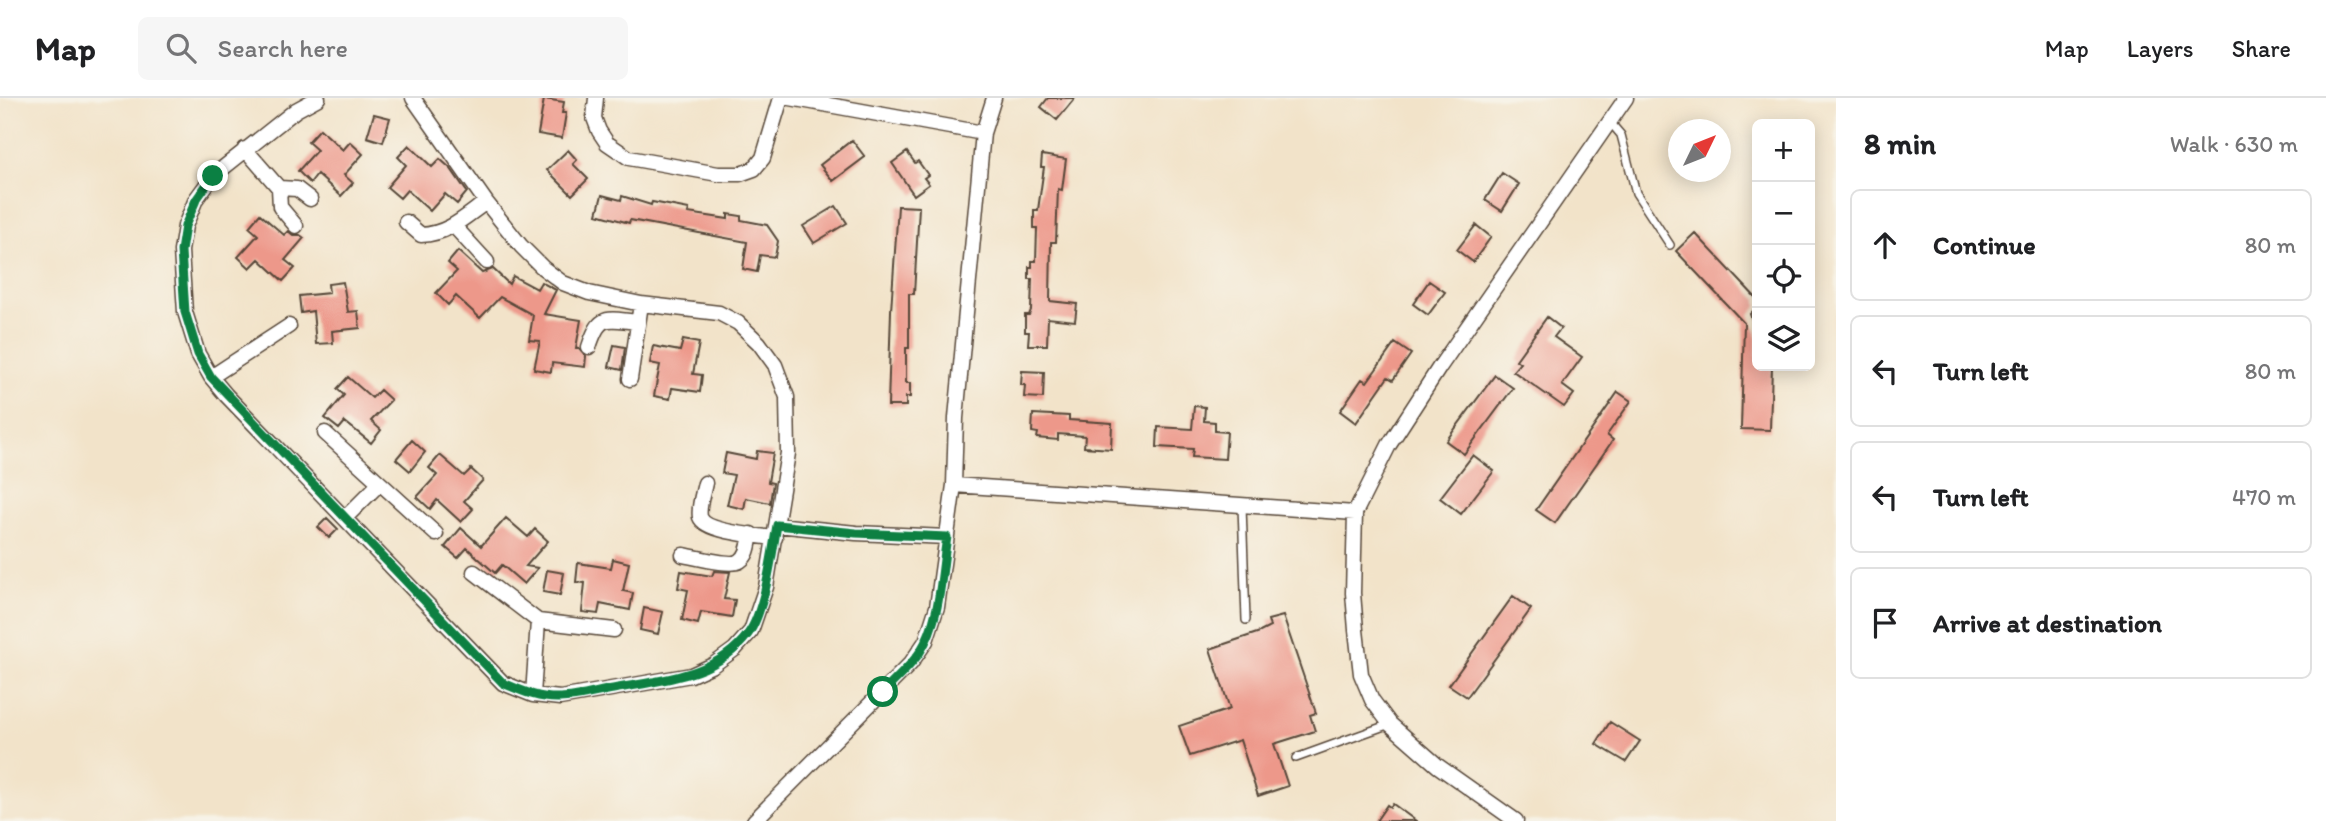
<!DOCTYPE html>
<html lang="en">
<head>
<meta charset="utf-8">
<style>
  body { margin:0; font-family:Itim,sans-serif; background:#f6f6f6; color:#202124 }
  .controls { position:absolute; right:21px; top:21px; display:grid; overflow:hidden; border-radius:10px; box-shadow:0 4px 18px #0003 }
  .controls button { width:63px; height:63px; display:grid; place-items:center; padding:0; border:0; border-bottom:2px solid #e0e0e0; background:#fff; color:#202124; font:35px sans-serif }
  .compass { position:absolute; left:1668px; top:21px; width:63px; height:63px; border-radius:50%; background:#fff; box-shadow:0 4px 18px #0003; rotate:47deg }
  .stop { position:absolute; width:21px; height:21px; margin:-16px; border:5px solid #0b8043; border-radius:50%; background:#fff }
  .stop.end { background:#0b8043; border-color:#fff; box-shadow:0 2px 7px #0008 }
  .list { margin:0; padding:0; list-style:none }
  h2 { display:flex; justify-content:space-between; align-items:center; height:91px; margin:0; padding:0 28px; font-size:30px }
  h2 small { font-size:23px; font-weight:400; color:#757577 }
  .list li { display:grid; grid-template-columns:46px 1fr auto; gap:21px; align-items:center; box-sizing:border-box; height:112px; margin:0 14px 14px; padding:0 14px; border:2px solid #e0e0e0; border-radius:10px }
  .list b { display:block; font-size:26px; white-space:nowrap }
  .list em { font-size:23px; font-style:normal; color:#757577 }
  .icon { flex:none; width:38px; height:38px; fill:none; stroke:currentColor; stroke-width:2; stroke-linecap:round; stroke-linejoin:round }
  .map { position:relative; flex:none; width:1836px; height:723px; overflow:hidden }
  header { display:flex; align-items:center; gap:42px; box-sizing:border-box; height:98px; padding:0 35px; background:#fff; border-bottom:2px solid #e0e0e0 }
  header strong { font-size:33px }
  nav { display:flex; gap:38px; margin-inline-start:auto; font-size:24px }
  .search { width:490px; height:63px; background:#f6f6f6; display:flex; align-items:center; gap:18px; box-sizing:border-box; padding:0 24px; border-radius:10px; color:#757577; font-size:26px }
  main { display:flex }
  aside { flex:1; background:#fff }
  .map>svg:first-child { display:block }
  .building { fill:#ed988a }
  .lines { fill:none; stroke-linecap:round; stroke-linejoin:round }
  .lane-casing { stroke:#564638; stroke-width:10 }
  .street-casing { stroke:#564638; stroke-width:17 }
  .lane { stroke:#fff; stroke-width:7 }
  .street { stroke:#fff; stroke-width:14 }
  .route { stroke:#0b8043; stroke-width:9 }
</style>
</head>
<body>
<header>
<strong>Map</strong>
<div class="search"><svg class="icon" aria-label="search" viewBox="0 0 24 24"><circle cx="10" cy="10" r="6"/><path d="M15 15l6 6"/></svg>Search here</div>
<nav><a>Map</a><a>Layers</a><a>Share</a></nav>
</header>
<main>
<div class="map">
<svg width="1836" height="723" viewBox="0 0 1836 723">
  <rect width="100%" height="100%" fill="#f7f3e8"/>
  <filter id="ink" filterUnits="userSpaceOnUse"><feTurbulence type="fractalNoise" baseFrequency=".0143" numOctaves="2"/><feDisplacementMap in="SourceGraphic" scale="14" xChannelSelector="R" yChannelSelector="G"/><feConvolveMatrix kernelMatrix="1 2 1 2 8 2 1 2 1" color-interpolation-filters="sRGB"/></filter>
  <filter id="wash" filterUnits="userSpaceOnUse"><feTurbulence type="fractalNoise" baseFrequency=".00686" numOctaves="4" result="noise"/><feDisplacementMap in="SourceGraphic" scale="28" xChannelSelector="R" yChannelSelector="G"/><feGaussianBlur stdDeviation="1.57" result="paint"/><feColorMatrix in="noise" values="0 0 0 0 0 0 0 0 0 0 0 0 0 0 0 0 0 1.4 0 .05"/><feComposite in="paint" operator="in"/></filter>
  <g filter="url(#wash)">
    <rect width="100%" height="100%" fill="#f2e3c9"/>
    <g id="blocks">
      <!-- building -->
      <path class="building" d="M1048 0H1075L1057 22 1041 9Z
        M544 1 564 4 562 15H566L562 40 538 36Z
        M374 16 390 20 383 44 367 39Z
        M320 31 343 52 350 44 363 56 344 77 353 85 341 98 317 76 310 85 298 73 317 52 308 44Z
        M852 42 865 59 833 83 820 67Z
        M409 47 432 69 440 61 451 71 467 94 457 106 445 96 430 113 407 92 400 100 387 89 406 67 398 59Z
        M568 52 577 62 573 66 588 81 572 97 547 72Z
        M907 54 915 65 918 63 928 77 924 80 929 86 914 97 892 65Z
        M1042 57 1066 61 1062 92 1058 91 1056 144H1051L1050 203 1077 206 1075 223 1048 220 1047 247H1028L1029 234H1025V217H1029L1031 212 1032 181H1029V169H1032V163H1036L1037 130H1034V112H1038L1044 69H1041Z
        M1502 75 1519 86 1502 113 1485 102Z
        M602 97 621 102 622 98 651 107 652 104 689 111 688 115 728 121V116L741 118V122L767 127 778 143 775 159 760 157 757 174 743 171 747 144 630 122 629 125 597 116Z
        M836 108 847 125 814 145 803 128Z
        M898 108 919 109 914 196H909V250H906V285H910V299H906V308H888L891 213Z
        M260 116 284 137 288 133 293 137H300L304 140 285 162 295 170 283 183 259 161 250 170 238 159 258 137 249 129Z
        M1476 127 1491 139 1473 164 1457 152Z
        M1695 135 1757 201V209L1750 216 1757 236V268H1772L1770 332 1741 331 1744 225 1676 153Z
        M458 153 482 175 493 171 509 186 513 178 537 191 541 184 556 192 544 216 581 222 576 250H579L586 258 585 269 552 265 551 274 534 271 540 243 529 242 533 217 500 199 480 220 456 198 448 207 436 195 457 173 448 165Z
        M1429 183 1445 194 1428 217 1413 206Z
        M343 184 348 214 358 213 360 230 332 233 333 245 316 246 313 213 301 215 299 198 329 195 328 186Z
        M1547 219 1561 230 1554 239 1582 259 1562 287 1574 296 1564 309 1513 273 1520 265 1516 262Z
        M683 242 699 245 693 276 702 277 700 294 672 290 670 301 654 298 660 267 650 265 653 248 680 253Z
        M1395 245 1411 256 1393 282 1388 279 1356 325 1340 313 1362 281 1367 284Z
        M614 247 625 249 622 272 609 269Z
        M1022 273 1044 274 1043 300 1024 299 1025 287H1021Z
        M1495 277 1513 290 1464 356 1446 343Z
        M348 279 372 300 380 292 391 302 371 323 381 332 371 345 345 324 339 331 325 320 344 297 337 291Z
        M1618 294 1631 303 1607 337 1613 342 1555 425 1536 412Z
        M1194 308 1205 309 1204 323 1215 324V333L1227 334 1225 361 1192 359 1193 351 1157 349 1158 329 1192 331Z
        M1033 316 1069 318V322L1112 325 1111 351 1084 349 1085 338 1058 336V342L1037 340 1038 335 1032 334Z
        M412 342 425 354 410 373 396 361Z
        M757 353 773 355 768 384 773 385 770 405 746 400 744 411 727 407 734 377 722 375 726 355 756 361Z
        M440 357 464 378 471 371 483 382 464 403 473 411 461 424 437 402 430 411 417 399 437 377 429 370Z
        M1473 357 1494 373 1461 416 1440 400Z
        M327 420 338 431 329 440 318 429Z
        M506 420 528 439 535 431 548 443 526 468 538 470 524 486 502 467 495 475 467 450 458 460 445 449 461 430 481 448Z
        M613 461 629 465 623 493 633 495 630 512 600 506 598 516 582 514 585 485 576 484 578 465 611 470Z
        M547 472 564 475 560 497 543 494Z
        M681 473 712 478 714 473 730 474 724 501 735 502 732 519 701 514 698 526 682 522 688 492 678 490Z
        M1513 498 1531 511 1467 599 1449 587Z
        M644 510 663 514 658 536 640 532Z
        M1283 518 1316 615 1310 617 1315 633 1274 646 1288 688 1258 698 1240 642 1190 658 1179 628 1230 611 1210 551 1260 534 1270 529 1268 522Z
        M1610 624 1640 643 1626 664 1596 646Z
        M1393 706 1416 723H1376L1387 707 1390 709Z"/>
    </g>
  </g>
  <g filter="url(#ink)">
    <use href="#blocks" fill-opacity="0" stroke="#564638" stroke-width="2"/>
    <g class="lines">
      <defs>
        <path id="lane" d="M1610 24 1621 37 1636 95 1670 147
          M1242 408 1246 522
          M1296 660 1390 626"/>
        <path id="street" d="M318 0 296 12 213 78 196 101 185 128 181 153 185 214 198 256 211 279 226 297 503 585 533 597 560 600 691 577 713 567 735 551 751 533 766 489 788 355 787 299 775 267 759 245 738 225 719 215 641 206 589 195 563 185 543 170 521 148 486 104 413 0
          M596 0 594 20 599 33 607 45 629 60 718 76H740L754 71 763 60 781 0
          M790 0 983 35
          M245 51 279 90 280 109 296 128
          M279 90 297 91 310 101
          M406 124 421 137C448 136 465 119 486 104
          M454 128 487 164
          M589 249C600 215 606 221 638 224
          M211 279 289 228
          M630 281 641 206
          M325 335 436 436
          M705 385C703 395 698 409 700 419 705 434 759 438 775 440
          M954 387 1355 415
          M345 420 379 386
          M777 427 856 435 947 439
          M683 457C695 459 731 469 740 463 749 457 749 445 751 436
          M474 474 538 523 614 532
          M533 597 538 523
          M754 723 911 565 926 543 937 509 954 387 956 320 983 35 994 0
          M1516 723 1438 668 1390 626 1372 602 1361 576 1356 532 1353 495 1355 415 1389 347 1439 270 1626 0"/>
      </defs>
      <!-- lane casing -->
      <use href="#lane" class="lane-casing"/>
      <!-- street casing -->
      <use href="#street" class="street-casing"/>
      <!-- lane -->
      <use href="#lane" class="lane"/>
      <!-- street -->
      <use href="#street" class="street"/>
    </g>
  </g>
  <g class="lines" filter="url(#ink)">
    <!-- route -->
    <path class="route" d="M213 78 196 102 185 128 181 153 185 214 198 256 211 279 503 585C522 593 539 601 560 600 577 600 596 594 613 591 662 582 716 579 748 536 765 513 772 456 777 427L856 435 947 439C941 476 941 521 920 554 910 569 896 581 883 594"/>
  </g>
</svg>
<div class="controls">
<button>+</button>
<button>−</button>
<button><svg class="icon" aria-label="locate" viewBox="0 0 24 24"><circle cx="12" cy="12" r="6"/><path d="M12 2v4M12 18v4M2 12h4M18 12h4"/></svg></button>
<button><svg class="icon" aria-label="layers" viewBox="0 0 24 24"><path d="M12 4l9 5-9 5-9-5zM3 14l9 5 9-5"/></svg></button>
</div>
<svg class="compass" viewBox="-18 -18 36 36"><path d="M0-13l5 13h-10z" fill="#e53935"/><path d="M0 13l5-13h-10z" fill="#757577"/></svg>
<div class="stop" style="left:883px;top:594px"></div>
<div class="stop end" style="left:213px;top:78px"></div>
</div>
<aside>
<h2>8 min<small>Walk · 630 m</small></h2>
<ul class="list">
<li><svg class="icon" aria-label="ahead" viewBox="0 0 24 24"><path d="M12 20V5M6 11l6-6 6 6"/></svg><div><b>Continue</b></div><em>80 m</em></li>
<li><svg class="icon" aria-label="left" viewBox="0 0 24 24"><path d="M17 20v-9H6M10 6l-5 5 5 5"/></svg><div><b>Turn left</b></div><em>80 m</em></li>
<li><svg class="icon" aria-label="left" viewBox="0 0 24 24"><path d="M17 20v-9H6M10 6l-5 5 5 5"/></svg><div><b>Turn left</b></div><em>470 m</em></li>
<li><svg class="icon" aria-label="arrive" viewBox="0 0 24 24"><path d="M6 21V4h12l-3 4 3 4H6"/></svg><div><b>Arrive at destination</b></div></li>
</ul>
</aside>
</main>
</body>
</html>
